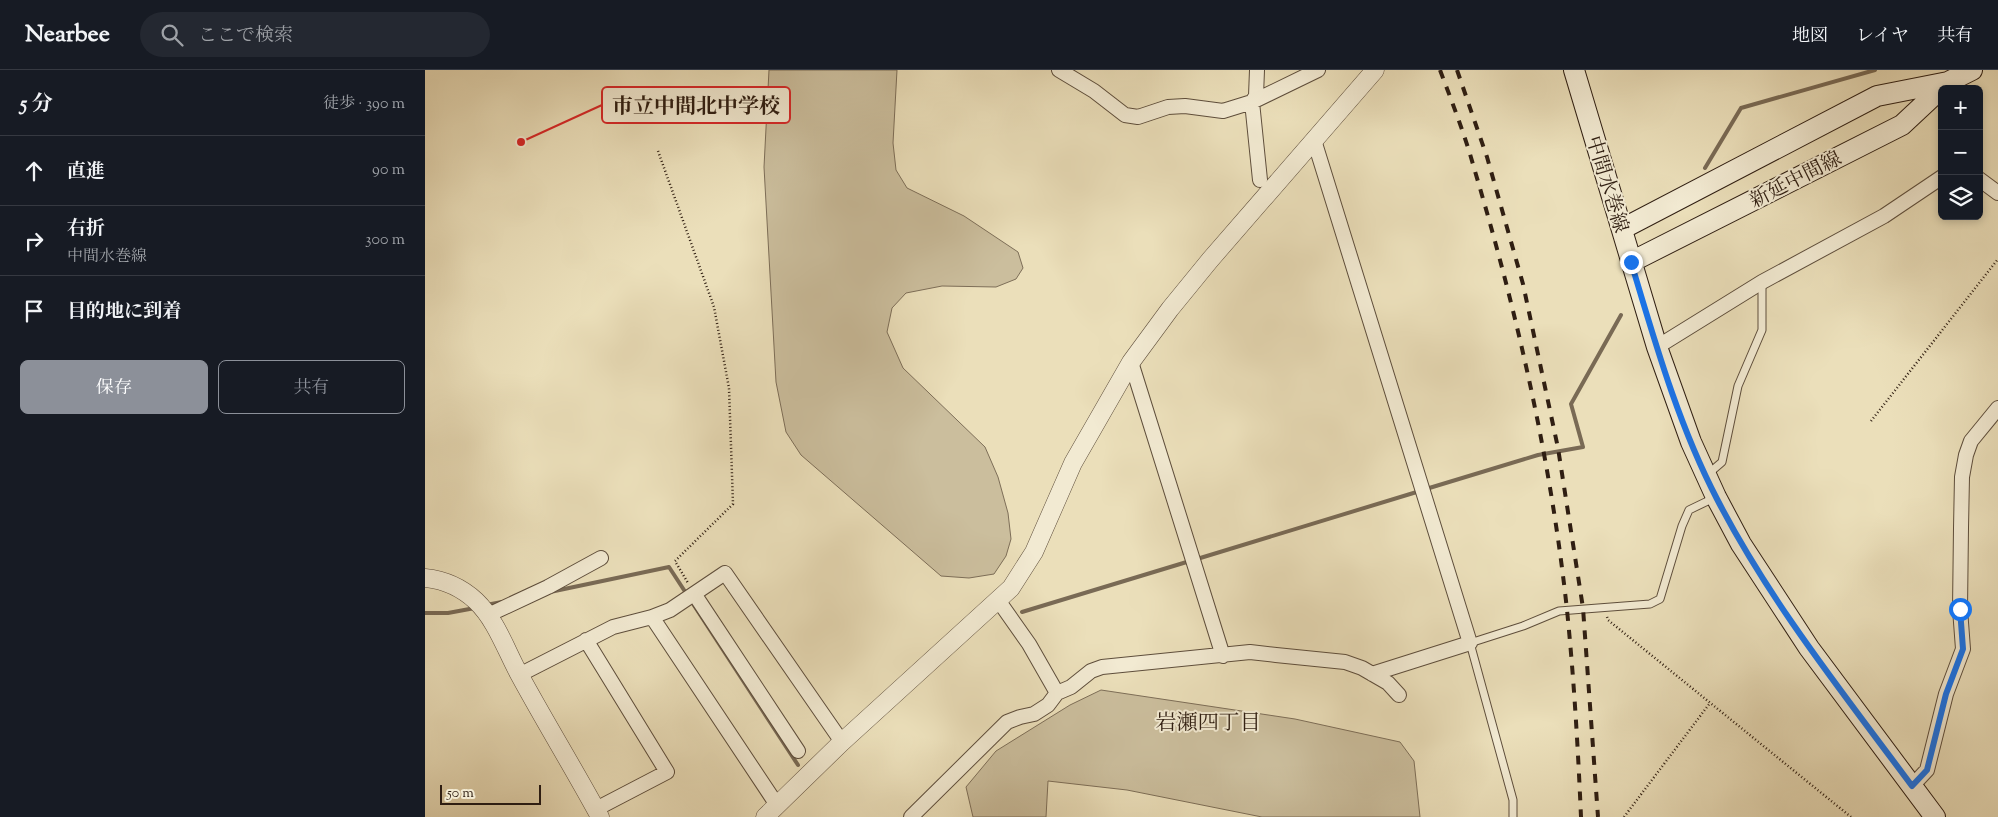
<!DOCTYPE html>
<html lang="ja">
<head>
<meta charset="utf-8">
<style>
  body { margin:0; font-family:"Sorts Mill Goudy","Noto Serif JP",serif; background:#242831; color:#f1f3f6 }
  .controls { position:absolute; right:15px; top:15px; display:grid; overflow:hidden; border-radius:8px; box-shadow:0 2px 8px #0003 }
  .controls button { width:45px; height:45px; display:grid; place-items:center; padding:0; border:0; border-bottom:1px solid #363941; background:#171b24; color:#f1f3f6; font:25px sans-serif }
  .scale { position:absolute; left:15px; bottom:12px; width:101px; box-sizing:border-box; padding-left:5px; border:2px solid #2f1e12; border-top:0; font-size:14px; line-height:18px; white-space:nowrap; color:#2f1e12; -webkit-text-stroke:4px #f2ead2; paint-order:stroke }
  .stop { position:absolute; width:15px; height:15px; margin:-11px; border:4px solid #1a73e8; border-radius:50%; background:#fff }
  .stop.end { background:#1a73e8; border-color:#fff; box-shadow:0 1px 5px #0008 }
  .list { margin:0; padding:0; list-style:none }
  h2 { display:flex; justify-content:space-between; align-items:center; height:65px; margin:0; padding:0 20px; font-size:21px }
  h2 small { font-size:16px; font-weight:400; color:#9ea1a6 }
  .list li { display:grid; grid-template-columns:32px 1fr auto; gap:15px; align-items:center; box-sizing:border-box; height:70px; padding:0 20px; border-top:1px solid #363941 }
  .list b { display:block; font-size:19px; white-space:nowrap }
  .list p { margin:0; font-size:16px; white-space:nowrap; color:#9ea1a6 }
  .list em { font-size:16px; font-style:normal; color:#9ea1a6 }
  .actions { display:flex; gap:10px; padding:15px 20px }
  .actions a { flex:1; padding:11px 0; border:1px solid #8c9099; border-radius:8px; text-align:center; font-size:18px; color:#8c9099 }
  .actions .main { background:#8c9099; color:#fff }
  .icon { flex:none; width:28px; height:28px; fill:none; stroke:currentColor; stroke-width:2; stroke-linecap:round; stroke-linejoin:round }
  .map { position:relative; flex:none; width:1573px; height:747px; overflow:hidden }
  header { display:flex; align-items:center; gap:30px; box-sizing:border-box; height:70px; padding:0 25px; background:#171b24; border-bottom:1px solid #363941 }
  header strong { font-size:24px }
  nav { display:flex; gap:28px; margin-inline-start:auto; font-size:18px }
  .search { width:350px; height:45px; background:#242831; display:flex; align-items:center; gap:12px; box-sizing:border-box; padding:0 18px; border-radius:28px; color:#9ea1a6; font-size:19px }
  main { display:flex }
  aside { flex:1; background:#171b24 }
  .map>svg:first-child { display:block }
  .green { fill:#cbbe9d; stroke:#7d6e58 }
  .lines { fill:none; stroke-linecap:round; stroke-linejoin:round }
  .stream { stroke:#796a55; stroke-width:4 }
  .service-casing { stroke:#5e4e3c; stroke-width:9 }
  .minor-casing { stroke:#5e4e3c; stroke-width:16 }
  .tertiary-casing { stroke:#5e4e3c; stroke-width:19 }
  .secondary-casing { stroke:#2f1e12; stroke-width:22 }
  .path { stroke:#2f1e12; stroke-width:2.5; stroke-dasharray:1 2.5; stroke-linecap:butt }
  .service { stroke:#f2ead2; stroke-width:7 }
  .minor { stroke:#f2ead2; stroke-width:14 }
  .tertiary { stroke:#f2ead2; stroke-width:18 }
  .secondary { stroke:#f2ead2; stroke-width:20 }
  .rail { stroke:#2f1e12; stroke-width:4; stroke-dasharray:9 9; stroke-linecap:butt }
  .route { stroke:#1a73e8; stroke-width:6 }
  .labels { text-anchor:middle; stroke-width:4; stroke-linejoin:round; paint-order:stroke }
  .street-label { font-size:20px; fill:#2f1e12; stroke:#f2ead2 }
  .neighbourhood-label { font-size:21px; fill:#2f1e12; stroke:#f2ead2 }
  .leader { fill:none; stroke:#d62828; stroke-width:2 }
  .callout-dot { fill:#d62828; stroke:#f2ead2; stroke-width:2 }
  .callout { fill:#f2ead2; stroke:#d62828; stroke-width:2 }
  .callout-label { font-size:21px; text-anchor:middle; font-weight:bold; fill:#2f1e12 }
</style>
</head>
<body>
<header>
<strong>Nearbee</strong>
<div class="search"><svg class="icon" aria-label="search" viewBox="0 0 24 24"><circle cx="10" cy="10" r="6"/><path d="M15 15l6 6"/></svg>ここで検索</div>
<nav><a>地図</a><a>レイヤ</a><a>共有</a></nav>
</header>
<main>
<aside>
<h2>5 分<small>徒歩 · 390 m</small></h2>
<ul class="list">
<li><svg class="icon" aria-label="ahead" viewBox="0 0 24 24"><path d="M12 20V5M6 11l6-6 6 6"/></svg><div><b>直進</b></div><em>90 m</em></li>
<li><svg class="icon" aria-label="right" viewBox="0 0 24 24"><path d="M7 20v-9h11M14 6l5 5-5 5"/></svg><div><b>右折</b><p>中間水巻線</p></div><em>300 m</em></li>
<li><svg class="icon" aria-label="arrive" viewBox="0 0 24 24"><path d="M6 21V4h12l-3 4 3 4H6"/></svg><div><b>目的地に到着</b></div></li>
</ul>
<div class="actions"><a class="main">保存</a><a>共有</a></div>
</aside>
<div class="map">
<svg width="1573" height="747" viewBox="0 0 1573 747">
  <rect width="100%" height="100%" fill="#ebdfba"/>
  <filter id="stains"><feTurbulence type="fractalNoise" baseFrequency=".004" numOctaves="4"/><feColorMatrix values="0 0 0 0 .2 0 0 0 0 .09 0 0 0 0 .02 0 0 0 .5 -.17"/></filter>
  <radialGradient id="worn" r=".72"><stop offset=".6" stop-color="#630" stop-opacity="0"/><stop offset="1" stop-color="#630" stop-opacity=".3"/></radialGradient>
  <!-- green -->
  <path class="green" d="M344 0H472L468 73 471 100 482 118 539 146 593 182 598 198 591 209 571 217 517 216 481 223 467 238 462 262 478 298 560 377 573 407 583 443 586 469 581 486 569 504 544 508 516 506 376 385 361 362 351 312 339 97Z
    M676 620 870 649 975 672 989 691 995 747H837L702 720 623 711 621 747H548L541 717 571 681 645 635Z"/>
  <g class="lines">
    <!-- stream -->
    <path class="stream" d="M1280 98 1316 38 1450 0
      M1001 419 1113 385 1158 377 1146 334 1196 245
      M772 489 995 421
      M125 522 244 497 373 695
      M61 535 77 532
      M597 542 765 491
      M0 543H23L50 538"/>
    <defs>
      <path id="service" d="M1283 404 1297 392 1313 316 1337 260V212
        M1088 747V730L1045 573 1098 556 1134 541 1225 534 1235 529 1257 456 1264 440 1291 427"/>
      <path id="minor" d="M634 0 669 21 700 45 713 47 743 37 760 36 798 41 827 32 893 0
        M832 0 831 26 827 32 835 110
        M889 70 1045 573 947 604
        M1554 109 1573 123
        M1232 277 1337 212 1459 146 1517 107
        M706 292 798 586
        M270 525 373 681
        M573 530 604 574 632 623
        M63 545 123 517 176 488
        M227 547 352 735
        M161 570 242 702 171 739
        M94 605 188 557 227 547 245 540 300 503 417 672
        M1487 716 1502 700 1521 624 1538 579 1535 539 1536 458 1537 407 1541 385 1546 371 1573 338
        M486 747 582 652 595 647 609 644 623 635 632 623 646 617 666 601 677 597 825 582 851 585 920 592 937 598 963 613 974 625"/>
      <path id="tertiary" d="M0 508C20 510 37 518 51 531 71 550 81 580 94 604 120 652 149 699 175 747
        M340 747 417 672 586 518 609 482 648 393 706 292 745 239 785 190 950 0"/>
      <path id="secondary" d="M1149 0 1232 277 1266 372 1291 427 1316 474 1384 578 1510 747
        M1197 159 1452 26 1523 12 1547 0
        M1206 192 1477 55 1523 12"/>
    </defs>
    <!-- service casing -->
    <use href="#service" class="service-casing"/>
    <!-- minor casing -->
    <use href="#minor" class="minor-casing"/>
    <!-- tertiary casing -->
    <use href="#tertiary" class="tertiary-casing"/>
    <!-- secondary casing -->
    <use href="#secondary" class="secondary-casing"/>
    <!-- path -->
    <path class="path" d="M233 81 289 237 304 318 308 434 250 491 263 513
      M1446 351 1573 189
      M1182 547 1183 550 1426 747
      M1199 747 1285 633"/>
    <!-- service -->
    <use href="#service" class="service"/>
    <!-- minor -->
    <use href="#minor" class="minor"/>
    <!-- tertiary -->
    <use href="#tertiary" class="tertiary"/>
    <!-- secondary -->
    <use href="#secondary" class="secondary"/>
    <!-- rail -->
    <path class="rail" d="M1015 0C1027 32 1040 65 1049 98 1092 242 1126 391 1142 540 1149 609 1153 678 1156 747
      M1032 0 1062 87 1098 214 1133 378 1158 538 1173 747"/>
  </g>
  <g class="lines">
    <!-- route -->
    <path class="route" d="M1206 192C1230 272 1253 354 1292 429 1345 532 1418 623 1487 716L1502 700 1521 624 1538 579 1535 539"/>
  </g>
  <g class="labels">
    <!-- street labels -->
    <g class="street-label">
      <text transform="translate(1370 109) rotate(-27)" y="7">新延中間線</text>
      <text transform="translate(1183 114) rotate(73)" y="7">中間水巻線</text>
    </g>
    <!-- neighbourhood labels -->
    <g class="neighbourhood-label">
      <text x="783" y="659">岩瀬四丁目</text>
    </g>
  </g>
  <!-- callouts -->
  <path class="leader" d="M96 72L177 35"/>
  <circle class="callout-dot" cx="96" cy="72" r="5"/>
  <rect class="callout" x="177" y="17" width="188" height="36" rx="5"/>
  <g class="callout-label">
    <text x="271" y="43">市立中間北中学校</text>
  </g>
  <rect width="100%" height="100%" filter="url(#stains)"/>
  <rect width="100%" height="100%" fill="url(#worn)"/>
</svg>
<div class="controls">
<button>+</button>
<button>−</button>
<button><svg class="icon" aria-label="layers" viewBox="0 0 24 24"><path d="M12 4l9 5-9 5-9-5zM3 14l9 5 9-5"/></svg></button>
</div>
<div class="scale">50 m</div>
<div class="stop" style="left:1535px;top:539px"></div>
<div class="stop end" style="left:1206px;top:192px"></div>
</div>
</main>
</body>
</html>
